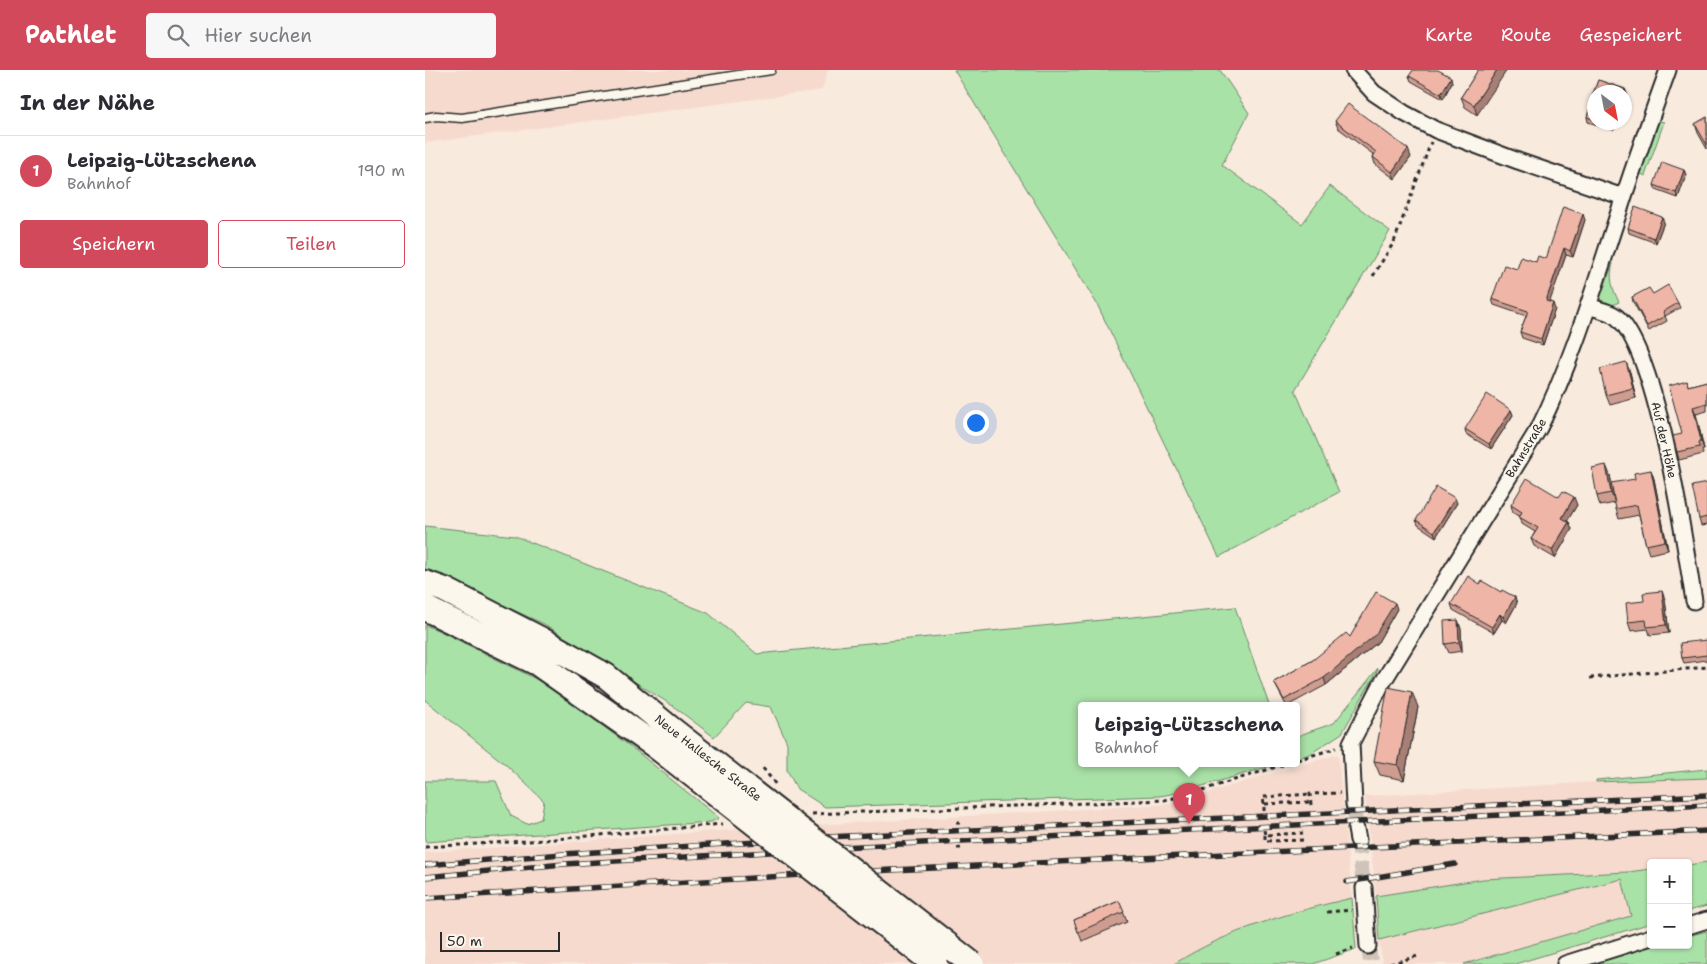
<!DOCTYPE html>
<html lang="de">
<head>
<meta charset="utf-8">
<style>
  body { margin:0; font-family:"Shantell Sans",sans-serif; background:#f7f7f7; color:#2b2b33 }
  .controls { position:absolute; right:15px; bottom:15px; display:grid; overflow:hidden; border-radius:5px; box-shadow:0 1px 4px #0004 }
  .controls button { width:45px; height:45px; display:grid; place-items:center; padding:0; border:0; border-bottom:1px solid #e1e1e2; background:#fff; color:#2b2b33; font:25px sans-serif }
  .compass { position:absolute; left:1162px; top:15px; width:45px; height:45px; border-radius:50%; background:#fff; box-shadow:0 1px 4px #0004; rotate:148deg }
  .scale { position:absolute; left:15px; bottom:12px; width:120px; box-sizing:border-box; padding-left:5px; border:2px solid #2b2b2b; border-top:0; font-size:14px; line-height:18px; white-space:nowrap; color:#2b2b2b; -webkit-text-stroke:4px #fbf7ec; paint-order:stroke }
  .you { position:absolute; left:550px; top:352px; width:18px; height:18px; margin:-12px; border:4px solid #fff; border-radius:50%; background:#1a73e8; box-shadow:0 0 0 8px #1a73e833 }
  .badge { display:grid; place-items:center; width:32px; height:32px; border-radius:50%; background:#d1495b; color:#fff; font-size:16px; font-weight:700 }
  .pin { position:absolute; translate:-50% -41px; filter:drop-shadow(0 1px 2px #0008) }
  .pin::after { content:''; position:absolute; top:26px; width:18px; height:15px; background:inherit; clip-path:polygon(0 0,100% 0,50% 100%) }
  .popup { position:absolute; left:653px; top:632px; width:222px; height:65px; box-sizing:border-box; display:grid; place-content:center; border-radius:5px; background:#fff; filter:drop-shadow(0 1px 4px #0005); font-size:16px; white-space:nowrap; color:#7c7c81 }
  .popup b { font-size:19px; color:#2b2b33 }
  .popup::after { content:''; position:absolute; left:50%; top:100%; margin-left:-10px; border:10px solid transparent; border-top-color:#fff }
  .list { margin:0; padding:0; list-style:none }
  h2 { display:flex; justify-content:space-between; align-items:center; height:65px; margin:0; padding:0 20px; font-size:21px }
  h2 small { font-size:16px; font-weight:400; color:#7c7c81 }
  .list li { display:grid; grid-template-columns:32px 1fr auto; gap:15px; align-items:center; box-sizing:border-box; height:70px; padding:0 20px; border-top:1px solid #e1e1e2 }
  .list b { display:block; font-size:19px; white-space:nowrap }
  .list p { margin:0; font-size:16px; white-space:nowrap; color:#7c7c81 }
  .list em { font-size:16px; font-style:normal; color:#7c7c81 }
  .actions { display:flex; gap:10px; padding:15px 20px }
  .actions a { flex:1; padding:11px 0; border:1px solid #d1495b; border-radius:5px; text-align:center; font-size:18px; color:#d1495b }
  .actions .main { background:#d1495b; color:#fff }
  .icon { flex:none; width:28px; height:28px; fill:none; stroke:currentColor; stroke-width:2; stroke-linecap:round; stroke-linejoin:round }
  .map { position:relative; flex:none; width:1282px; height:894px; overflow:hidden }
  header { display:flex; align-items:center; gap:30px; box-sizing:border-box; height:70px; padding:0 25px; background:#d1495b; color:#fff }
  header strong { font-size:24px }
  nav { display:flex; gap:28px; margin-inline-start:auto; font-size:18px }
  .search { width:350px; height:45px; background:#f7f7f7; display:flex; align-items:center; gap:12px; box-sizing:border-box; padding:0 18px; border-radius:5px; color:#7c7c81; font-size:19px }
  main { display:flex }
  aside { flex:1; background:#fff }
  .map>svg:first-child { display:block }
  .built { fill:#f6dace }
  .green { fill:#a9e2a7; stroke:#6a8669 }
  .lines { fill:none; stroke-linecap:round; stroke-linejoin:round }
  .street-tunnel { stroke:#d0c4ba; stroke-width:15; stroke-dasharray:15 8; stroke-linecap:butt }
  .lane-casing { stroke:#2b2b2b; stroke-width:11 }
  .street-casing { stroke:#2b2b2b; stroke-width:19 }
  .primary-casing { stroke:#2b2b2b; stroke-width:28 }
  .path { stroke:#2b2b2b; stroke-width:3; stroke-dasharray:4 4; stroke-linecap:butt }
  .lane { stroke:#fbf7ec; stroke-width:8 }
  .street { stroke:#fbf7ec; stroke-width:15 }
  .primary { stroke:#fbf7ec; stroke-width:24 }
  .rail-casing { stroke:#2b2b2b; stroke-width:5.5 }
  .rail { stroke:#fbf7ec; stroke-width:4; stroke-dasharray:11; stroke-linecap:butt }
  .primary-bridge-casing { stroke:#2b2b2b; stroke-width:28; stroke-linecap:butt }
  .primary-bridge { stroke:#fbf7ec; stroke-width:24 }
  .wall { fill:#ce9d90; stroke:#2b2b2b }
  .shaded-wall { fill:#a77f75; stroke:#2b2b2b }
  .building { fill:#efb6a7; stroke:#2b2b2b }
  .labels { text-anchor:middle; stroke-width:4; stroke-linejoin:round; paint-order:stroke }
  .street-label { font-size:12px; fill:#2b2b2b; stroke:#fbf7ec }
</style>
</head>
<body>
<header>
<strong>Pathlet</strong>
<div class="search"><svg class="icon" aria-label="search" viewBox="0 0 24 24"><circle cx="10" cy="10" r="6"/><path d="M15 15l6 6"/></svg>Hier suchen</div>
<nav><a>Karte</a><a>Route</a><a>Gespeichert</a></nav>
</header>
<main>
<aside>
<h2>In der Nähe<small></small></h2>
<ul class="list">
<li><span class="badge">1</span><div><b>Leipzig-Lützschena</b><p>Bahnhof</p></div><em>190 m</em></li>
</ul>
<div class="actions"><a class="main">Speichern</a><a>Teilen</a></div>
</aside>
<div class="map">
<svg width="1282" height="894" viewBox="0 0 1282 894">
  <rect width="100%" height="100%" fill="#f9eade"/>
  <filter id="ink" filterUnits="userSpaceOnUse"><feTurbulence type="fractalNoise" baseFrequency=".02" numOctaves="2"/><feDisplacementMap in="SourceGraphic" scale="10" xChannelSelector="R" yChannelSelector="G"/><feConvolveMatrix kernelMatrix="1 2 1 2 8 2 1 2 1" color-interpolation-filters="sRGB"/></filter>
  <g filter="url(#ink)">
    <!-- built -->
    <path class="built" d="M0 0H403L397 20 0 73Z
      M913 684 927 828 884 838 803 865 749 894H0V782L119 774 304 760 744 734Z
      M1282 708V792L1263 795V793H1226V799L1203 802 1058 809 951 826 940 726 1171 712Z
      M1197 809 1206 846 1039 894H958L954 870Z"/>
    <!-- green -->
    <path class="green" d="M529 0H795L824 43 797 95 877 154 905 116 965 161 870 320 914 422 794 487 672 234Z
      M1234 51 1239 52 1220 106 1215 103Z
      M1188 193C1184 208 1187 218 1194 232L1186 236 1174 230Z
      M0 456 90 466 283 543 332 584 810 537 844 635H656V693H856L757 722 735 726 400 737 372 719 362 700V673L346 637 321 633 289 667 248 636 119 554 0 500Z
      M0 555 15 561 123 615 210 680 294 748 286 752 0 772V711H71L86 746 102 754 116 749 119 731 80 694 0 630Z
      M953 598 951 603 917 663 885 684 872 688V666L909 653Z
      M1282 699V708L1171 712V710Z
      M1282 792V836L1263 841V795Z
      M1226 799V853L1090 894H1039L1206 846 1197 809 954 870 951 826 1058 809 1203 802Z
      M927 828 931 879 888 894H749C802 860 866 842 927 828Z
      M1282 861V894H1167L1232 875H1263V866Z"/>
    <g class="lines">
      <!-- street-tunnel -->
      <path class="street-tunnel" d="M929 735 931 759
        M933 770 939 818
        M943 876 946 894"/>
      <defs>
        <path id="lane" d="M0 48 11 46 37 48 346 0"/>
        <path id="street" d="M928 0 949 23 979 43 1011 60 1093 91 1198 127
          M1164 236C1171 239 1182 241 1189 245 1232 273 1260 477 1269 531
          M929 735 926 673 956 615 1114 358C1147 292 1168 221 1191 151 1207 100 1225 50 1243 0
          M931 759 933 770
          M939 818 943 876
          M1263 856 1282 850
          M1140 894 1226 867"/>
        <path id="primary" d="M0 513 20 520 115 569 181 606 246 659
          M0 538 112 593 232 677"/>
      </defs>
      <!-- lane casing -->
      <use href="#lane" class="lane-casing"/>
      <!-- street casing -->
      <use href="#street" class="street-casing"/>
      <!-- primary casing -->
      <use href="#primary" class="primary-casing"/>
      <!-- path -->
      <path class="path" d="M948 206 969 172 1006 72
        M1165 608 1282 597
        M872 690 911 678
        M338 698 351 715
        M839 734 838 727 885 724
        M886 735 885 724 915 723
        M839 741V734L885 732
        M387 744 739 730 755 727 864 693
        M531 753H535
        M839 760 840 765 878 763
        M840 765V771L882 770
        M0 777 119 770 298 754
        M532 778H536
        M902 842 927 840
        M911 884 928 878
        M965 894 993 886"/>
      <!-- lane -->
      <use href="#lane" class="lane"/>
      <!-- street -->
      <use href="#street" class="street"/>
      <!-- primary -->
      <use href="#primary" class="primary"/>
      <defs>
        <path id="rail" d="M402 767 1282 725
          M415 777 1282 735
          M0 795 138 784 333 772
          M446 801 1282 761
          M0 807 139 794 346 782
          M922 812 1030 794
          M0 828 377 805"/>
      </defs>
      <!-- rail casing -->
      <use href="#rail" class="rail-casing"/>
      <!-- rail -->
      <use href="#rail" class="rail"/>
      <defs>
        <path id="primary-bridge" d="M246 659 547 894
          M232 677 510 894"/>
      </defs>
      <!-- primary-bridge casing -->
      <use href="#primary-bridge" class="primary-bridge-casing"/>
      <!-- primary-bridge -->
      <use href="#primary-bridge" class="primary-bridge"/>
    </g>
    <!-- wall -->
    <path class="wall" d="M1053 0 1052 45 1040 37 1036 27Z
      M984 6 1027 12 1018 29 986 11Z
      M1173 10 1200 19 1202 24 1200 30V22H1170V52H1192L1189 60 1163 52 1162 47 1167 32 1166 30Z
      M1282 47V79L1273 63 1270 54Z
      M910 51 986 87 970 109 950 94 948 87 949 85 913 58Z
      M1259 100 1261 105 1253 128 1231 120 1229 115Z
      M1160 150 1148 187 1141 185 1124 232 1130 239 1118 275 1097 268 1095 262 1101 246 1069 235 1067 229 1092 199 1121 189Z
      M1239 152 1231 173 1204 163 1203 158Z
      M1228 224 1253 233 1255 238 1240 246 1242 251 1224 261 1208 232 1207 227Z
      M1205 302 1211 328 1185 335 1181 325Z
      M1262 311 1263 316 1282 311V341L1271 344 1279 379H1277L1278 384 1254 390 1252 382 1257 364Z
      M1086 340 1088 345 1066 379 1041 364 1040 359Z
      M1226 400 1229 409 1243 480 1224 484 1221 475 1214 445 1194 449 1191 439 1210 409Z
      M1185 405 1190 433 1175 436 1172 426Z
      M1282 413V455L1276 456 1274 449Z
      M1134 427 1152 435 1142 451 1144 452 1147 459 1130 488 1109 476 1106 469 1110 462 1097 454 1095 446 1088 443 1086 435Z
      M1032 433 1011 467 993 455 991 450Z
      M1055 514 1092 533 1081 553 1077 550 1069 563 1028 540 1026 534Z
      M1240 529 1244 563 1225 565 1223 559 1206 561 1203 552Z
      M972 539 953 572 901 615 864 635H861L852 618 849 612 888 590 925 567Z
      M1033 550 1036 559 1037 581 1024 583 1020 574Z
      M1282 570V590L1259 593 1257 588Z
      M993 637 979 710 955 705 949 691Z
      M694 831 702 852 657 871 649 850Z"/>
    <!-- shaded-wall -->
    <path class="shaded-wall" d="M1072 0H1082L1052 45 1049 35Z
      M1026 7 1027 12 1018 29 1016 24Z
      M1200 19 1202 24 1200 30V22H1198Z
      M1188 52H1192L1189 60 1187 55Z
      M983 79 986 87 970 109 967 102Z
      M1259 100 1261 105 1253 128 1251 123Z
      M1158 144 1160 150 1148 187 1145 181Z
      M1237 147 1239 152 1231 173 1229 168Z
      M1139 178 1141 185 1123 237 1121 231Z
      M1128 233 1130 239 1118 275 1116 269Z
      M1201 292 1205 302 1211 328 1208 318Z
      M1268 337 1271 344 1279 379 1276 371Z
      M1086 340 1088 345 1066 379 1064 374Z
      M1181 395 1185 405 1190 433 1186 423Z
      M1226 400 1229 409 1243 480 1240 471Z
      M1149 427 1152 435 1140 455 1137 448Z
      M1030 428 1032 433 1011 467 1009 462Z
      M1144 452 1147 459 1130 488 1127 480Z
      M1237 521 1240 529 1244 563 1241 555Z
      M1090 527 1092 533 1081 553 1078 547Z
      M970 533 972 539 953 572 901 615 899 608Z
      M1075 544 1077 550 1069 563 1067 557Z
      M1033 550 1036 559 1037 581 1034 572Z
      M987 622 993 637 979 710 973 695Z"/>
    <!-- building -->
    <path class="building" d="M988 0H1013L1026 7 1016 24 984 6Z
      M1053 0H1072L1049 35 1036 27Z
      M1173 10 1200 19 1198 22H1170V50L1162 47 1167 30H1166Z
      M923 34 983 79 967 102 948 87 951 82 910 51Z
      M1282 47V75L1270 54Z
      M1179 52H1188L1187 55Z
      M1237 92 1259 100 1251 123 1229 115Z
      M1138 137 1158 144 1145 181 1139 178 1121 231 1128 233 1116 269 1095 262 1103 241 1067 229 1079 195 1092 199 1096 187 1111 192 1113 186 1121 189Z
      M1210 137 1237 147 1229 168 1203 158Z
      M1243 215 1253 233 1238 242 1240 246 1222 256 1207 227 1224 218 1228 224Z
      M1201 292 1208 318 1181 325 1175 299Z
      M1262 311 1263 316 1282 311V333L1268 337 1276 371 1274 372 1275 377 1252 382 1248 366 1257 364 1244 316Z
      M1062 324 1086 340 1064 374 1040 359Z
      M1181 395 1186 423 1172 426 1167 398Z
      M1226 400 1240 471 1221 475 1212 435 1191 439 1186 413 1210 409 1209 403Z
      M1102 408 1134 427 1138 421 1149 427 1137 448 1144 452 1127 480 1106 469 1113 458 1094 447 1097 442 1086 435Z
      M1282 413V447L1274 449 1267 416Z
      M1011 417 1030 428 1009 462 991 450Z
      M1043 506 1055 514 1057 511 1076 522 1077 520 1090 527 1078 547 1075 544 1067 557 1026 534Z
      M1237 521 1241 555 1222 557 1221 550 1203 552 1201 533 1219 531 1218 523Z
      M951 522 970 533 950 565 899 608 859 630 849 612 888 590 921 563 925 567Z
      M1033 550 1034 572 1020 574 1019 551Z
      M1282 570V585L1257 588 1255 573Z
      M963 617 987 622 973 695 949 691Z
      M694 831 699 842 653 862 649 850Z"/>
  </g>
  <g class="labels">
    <!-- street labels -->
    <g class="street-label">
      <text transform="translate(1239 370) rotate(77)" y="4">Auf der Höhe</text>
      <text transform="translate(1101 378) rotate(-59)" y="4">Bahnstraße</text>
      <text transform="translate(283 688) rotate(38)" y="4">Neue Hallesche Straße</text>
    </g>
  </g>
</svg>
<div class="controls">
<button>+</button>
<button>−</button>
</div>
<svg class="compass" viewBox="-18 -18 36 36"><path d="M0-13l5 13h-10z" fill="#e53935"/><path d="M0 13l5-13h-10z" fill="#7c7c81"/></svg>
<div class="scale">50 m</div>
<div class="you"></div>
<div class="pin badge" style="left:764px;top:754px">1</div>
<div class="popup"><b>Leipzig-Lützschena</b>Bahnhof</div>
</div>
</main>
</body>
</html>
